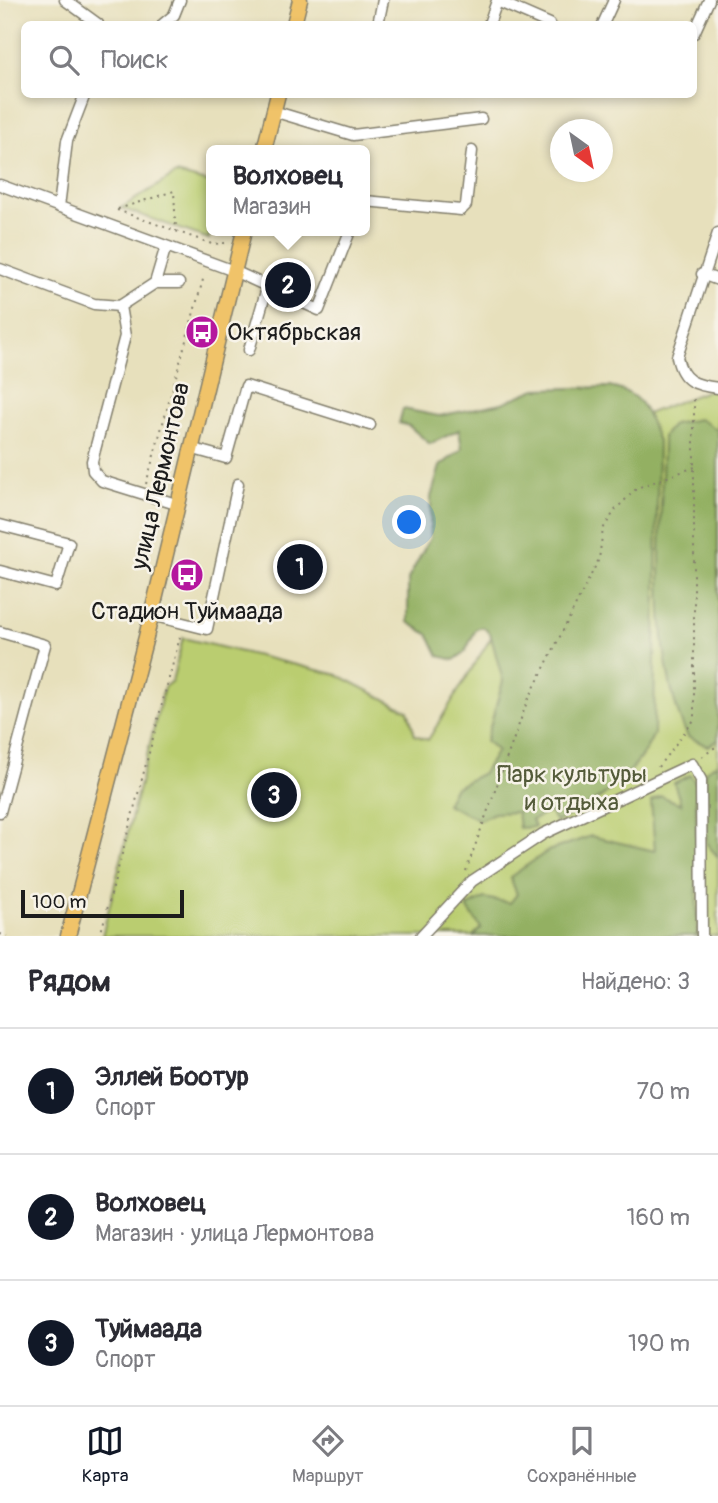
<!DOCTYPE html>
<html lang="ru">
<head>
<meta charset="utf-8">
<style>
  body { margin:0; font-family:Pangolin,sans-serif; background:#f2f2f3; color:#2b2b33 }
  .compass { position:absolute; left:550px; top:119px; width:63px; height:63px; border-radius:50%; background:#fff; box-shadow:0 4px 10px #0003; rotate:147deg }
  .scale { position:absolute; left:21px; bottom:18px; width:163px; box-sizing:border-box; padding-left:7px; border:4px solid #1c1c1c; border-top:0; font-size:19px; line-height:24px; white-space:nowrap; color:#1c1c1c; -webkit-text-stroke:5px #f7f3e8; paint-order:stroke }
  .you { position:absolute; left:410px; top:523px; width:24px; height:24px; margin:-18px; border:5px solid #fff; border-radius:50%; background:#1a73e8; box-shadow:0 0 0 10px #1a73e833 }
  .badge { display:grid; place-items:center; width:46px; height:46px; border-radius:50%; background:#111827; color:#fff; font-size:23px; font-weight:700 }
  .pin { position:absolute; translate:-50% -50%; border:4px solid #fff; box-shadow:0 2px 7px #0006 }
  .popup { position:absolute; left:206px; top:145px; width:164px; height:91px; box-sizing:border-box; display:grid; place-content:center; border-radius:10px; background:#fff; filter:drop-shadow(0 2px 5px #0005); font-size:23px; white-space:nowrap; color:#7c7c81 }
  .popup b { font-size:26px; color:#2b2b33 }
  .popup::after { content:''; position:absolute; left:50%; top:100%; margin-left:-14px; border:14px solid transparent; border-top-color:#fff }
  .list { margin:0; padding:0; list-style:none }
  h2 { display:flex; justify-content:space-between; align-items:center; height:91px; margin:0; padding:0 28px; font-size:30px }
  h2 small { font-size:23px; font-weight:400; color:#7c7c81 }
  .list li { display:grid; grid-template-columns:46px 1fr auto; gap:21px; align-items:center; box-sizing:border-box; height:126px; padding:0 28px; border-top:2px solid #e1e1e2 }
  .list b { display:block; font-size:26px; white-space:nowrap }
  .list p { margin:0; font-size:23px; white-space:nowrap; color:#7c7c81 }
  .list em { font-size:23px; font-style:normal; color:#7c7c81 }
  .icon { flex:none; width:38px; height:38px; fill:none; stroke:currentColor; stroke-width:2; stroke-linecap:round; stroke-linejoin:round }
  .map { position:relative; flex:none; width:718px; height:936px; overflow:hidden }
  .search { position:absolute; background:#fff; box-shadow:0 4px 10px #0003; left:21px; right:21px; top:21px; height:77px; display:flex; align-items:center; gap:18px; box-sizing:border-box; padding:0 24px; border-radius:10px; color:#7c7c81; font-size:26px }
  .sheet { height:469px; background:#fff }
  nav { display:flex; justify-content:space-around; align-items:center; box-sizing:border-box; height:98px; border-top:2px solid #e1e1e2; background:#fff; font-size:19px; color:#7c7c81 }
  nav a { display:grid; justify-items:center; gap:4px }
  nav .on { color:#111827 }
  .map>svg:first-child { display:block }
  .green { fill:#bacd70; stroke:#6b7446; stroke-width:2 }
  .forest { fill:#93b062; stroke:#58663f; stroke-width:2 }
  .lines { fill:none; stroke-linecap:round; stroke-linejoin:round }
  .minor-casing { stroke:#827e6c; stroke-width:13 }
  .major-casing { stroke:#827e6c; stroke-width:17 }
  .path { stroke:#827e6c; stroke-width:2; stroke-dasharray:2 5; stroke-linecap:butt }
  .minor { stroke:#fff; stroke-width:10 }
  .major { stroke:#f0c369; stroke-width:14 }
  .labels { text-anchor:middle; stroke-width:5; stroke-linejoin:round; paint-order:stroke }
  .poi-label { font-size:24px; fill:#1c1c1c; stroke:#f7f3e8; text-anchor:start }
  .street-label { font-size:24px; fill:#1c1c1c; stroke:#f7f3e8 }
  .park-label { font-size:24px; fill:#535a39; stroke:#f7f3e8 }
</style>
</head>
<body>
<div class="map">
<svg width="718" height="936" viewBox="0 0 718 936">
  <rect width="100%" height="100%" fill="#f7f3e8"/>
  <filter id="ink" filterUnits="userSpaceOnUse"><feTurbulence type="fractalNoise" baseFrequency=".0143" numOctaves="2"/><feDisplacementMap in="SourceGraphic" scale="14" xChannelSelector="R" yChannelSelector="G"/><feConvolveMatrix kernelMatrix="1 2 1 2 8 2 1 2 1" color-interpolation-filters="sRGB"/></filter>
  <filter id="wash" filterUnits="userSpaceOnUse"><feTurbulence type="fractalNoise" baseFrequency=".00686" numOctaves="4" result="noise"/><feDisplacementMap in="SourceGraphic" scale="28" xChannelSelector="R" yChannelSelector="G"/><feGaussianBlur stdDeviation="1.57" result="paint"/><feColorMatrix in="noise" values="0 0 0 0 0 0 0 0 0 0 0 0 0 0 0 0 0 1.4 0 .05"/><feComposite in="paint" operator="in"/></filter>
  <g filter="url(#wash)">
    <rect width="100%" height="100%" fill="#e7e0bc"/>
    <!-- green -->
    <path class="green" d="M176 174 211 183 209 239 121 208Z
      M709 390 718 392V936H102L164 687 172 681 183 638 338 675 408 711 415 735 428 740 623 423Z"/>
    <!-- forest -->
    <path class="forest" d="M610 387C645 394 646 412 658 441L654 734C634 778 598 803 556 822L550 812 532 820 535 827 519 828 517 812 494 813 480 820 446 804 454 788 483 773 497 751 486 741 503 681 490 633 483 627 476 629 465 652 454 660 439 656 429 635 408 622V579L430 538 431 497 440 466 462 449 459 430 430 444 409 426 399 423 403 409 439 416 502 403 536 389Z
      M699 419 718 430V740L708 746 688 737C648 655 662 528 663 436L673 424Z
      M718 763V857L707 844 705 771Z
      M690 775 696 783 697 936H473L481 928 467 907 484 898 510 903 517 894 510 877 548 851 591 836 655 851 651 801 661 796 681 804 674 783Z"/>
  </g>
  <g filter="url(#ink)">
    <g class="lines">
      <defs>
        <path id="minor" d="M65 0 98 24
          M163 24 174 15 180 0
          M378 24 383 0
          M489 24 497 1 550 24
          M603 24 614 0
          M694 33 709 0
          M273 111 353 135 481 119
          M0 185 234 271 319 310 350 231
          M365 201 461 210 466 205 472 151
          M59 207 67 141 85 94
          M718 233 677 357C682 382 695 385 718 388
          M166 246 155 283 120 306 125 336 92 461 93 471 102 481 176 504
          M0 269 94 304 120 306
          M702 274 718 280
          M155 283H179
          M249 350 267 288
          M190 448 226 458 246 386 370 425
          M0 525 69 543 56 586 0 571
          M151 615 207 629 238 484
          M0 632 45 645 0 812
          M421 936 472 881 543 834 692 764 701 780 702 936"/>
        <path id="major" d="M294 24 300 0
          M264 150 278 94
          M68 936 146 637 244 231"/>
      </defs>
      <!-- minor casing -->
      <use href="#minor" class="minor-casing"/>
      <!-- major casing -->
      <use href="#major" class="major-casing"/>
      <!-- path -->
      <path class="path" d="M118 209 174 191 176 231
        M117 210 212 244 225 243
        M146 484 204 276
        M702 757 718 745
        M658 767 694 720V396
        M466 871 527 702 599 559 603 529 616 509 637 488 695 467
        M0 934 7 936
        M100 936 180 637"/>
      <!-- minor -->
      <use href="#minor" class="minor"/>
      <!-- major -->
      <use href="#major" class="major"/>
    </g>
  </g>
  <!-- icons -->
  <defs>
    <symbol id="bus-disc" viewBox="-11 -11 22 22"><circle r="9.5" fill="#b5179e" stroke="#f7f3e8"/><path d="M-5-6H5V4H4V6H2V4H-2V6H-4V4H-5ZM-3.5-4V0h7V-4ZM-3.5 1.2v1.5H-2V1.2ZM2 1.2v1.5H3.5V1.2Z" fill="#fff"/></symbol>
  </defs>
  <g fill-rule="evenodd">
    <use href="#bus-disc" x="183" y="313" width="38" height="38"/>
    <use href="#bus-disc" x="168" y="556" width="38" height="38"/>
  </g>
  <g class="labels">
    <!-- poi labels -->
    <g class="poi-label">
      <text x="227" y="340">Октябрьская</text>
      <text x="187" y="619" text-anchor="middle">Стадион Туймаада</text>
    </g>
    <!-- street labels -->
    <g class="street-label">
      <text transform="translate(160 476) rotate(-77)" y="8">улица Лермонтова</text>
    </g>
    <!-- park labels -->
    <g class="park-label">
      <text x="572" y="782">Парк культуры<tspan x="572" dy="28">и отдыха</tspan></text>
    </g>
  </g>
</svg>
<svg class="compass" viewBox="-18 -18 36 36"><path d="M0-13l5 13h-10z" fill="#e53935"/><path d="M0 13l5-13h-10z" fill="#7c7c81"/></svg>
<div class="scale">100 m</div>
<div class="you"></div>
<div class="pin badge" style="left:300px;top:567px">1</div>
<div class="pin badge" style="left:288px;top:285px">2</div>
<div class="popup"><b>Волховец</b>Магазин</div>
<div class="pin badge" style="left:274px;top:795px">3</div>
<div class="search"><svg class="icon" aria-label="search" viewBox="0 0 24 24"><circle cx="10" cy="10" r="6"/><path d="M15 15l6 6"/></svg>Поиск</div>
</div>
<section class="sheet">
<h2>Рядом<small>Найдено: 3</small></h2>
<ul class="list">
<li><span class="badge">1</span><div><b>Эллей Боотур</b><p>Спорт</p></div><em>70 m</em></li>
<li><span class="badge">2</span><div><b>Волховец</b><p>Магазин · улица Лермонтова</p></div><em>160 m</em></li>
<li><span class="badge">3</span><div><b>Туймаада</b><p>Спорт</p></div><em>190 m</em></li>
</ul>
</section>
<nav>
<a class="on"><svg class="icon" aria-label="map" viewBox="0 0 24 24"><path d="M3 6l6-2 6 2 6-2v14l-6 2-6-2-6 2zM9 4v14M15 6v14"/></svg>Карта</a>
<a><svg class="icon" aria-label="directions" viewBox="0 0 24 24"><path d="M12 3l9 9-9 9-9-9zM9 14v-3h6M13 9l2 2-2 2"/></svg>Маршрут</a>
<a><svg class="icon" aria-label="saved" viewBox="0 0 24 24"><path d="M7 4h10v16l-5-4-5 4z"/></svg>Сохранённые</a>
</nav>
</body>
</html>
